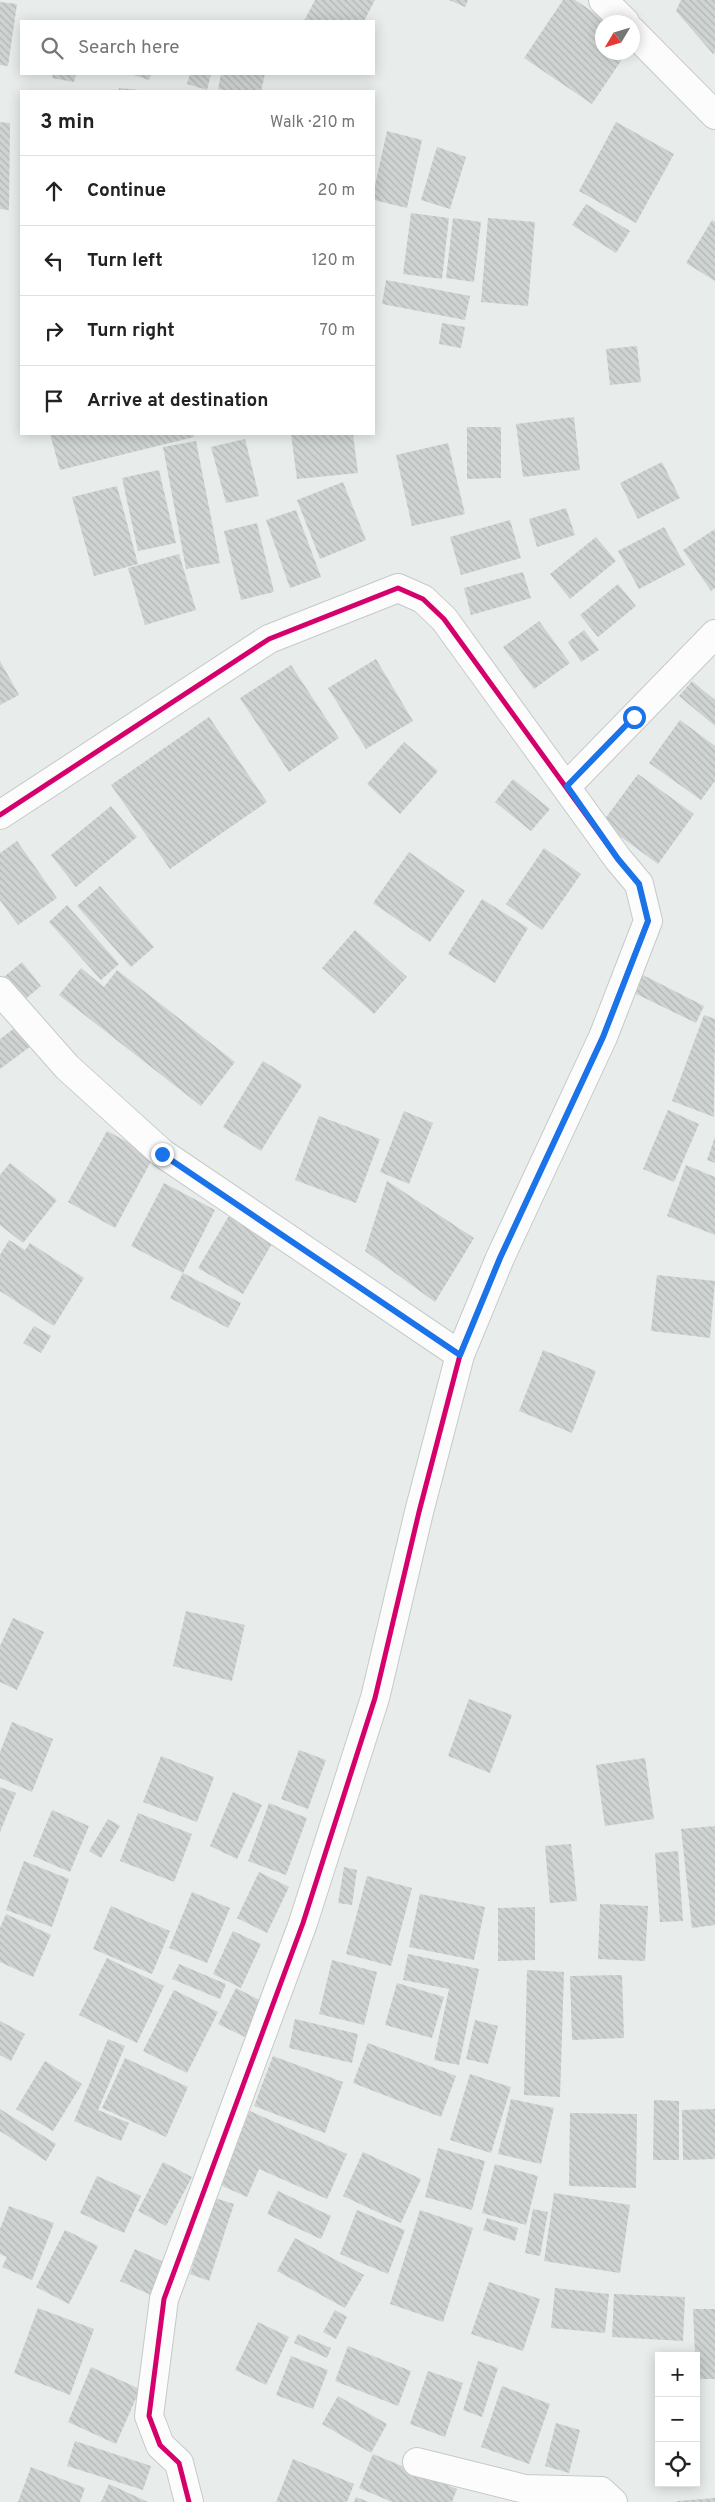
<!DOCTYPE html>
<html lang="en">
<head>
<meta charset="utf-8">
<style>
  body { margin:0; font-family:Overpass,sans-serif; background:#f6f6f6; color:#222 }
  .controls { position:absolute; right:15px; bottom:15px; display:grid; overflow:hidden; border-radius:0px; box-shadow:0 2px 12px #0003 }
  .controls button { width:45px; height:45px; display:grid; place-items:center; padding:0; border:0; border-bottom:1px solid #e0e0e0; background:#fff; color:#222; font:25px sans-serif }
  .compass { position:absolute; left:595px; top:15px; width:45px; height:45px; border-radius:50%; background:#fff; box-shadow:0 2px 12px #0003; rotate:232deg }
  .stop { position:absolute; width:15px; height:15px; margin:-11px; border:4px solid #1a73e8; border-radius:50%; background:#fff }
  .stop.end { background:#1a73e8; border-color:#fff; box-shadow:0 1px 5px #0008 }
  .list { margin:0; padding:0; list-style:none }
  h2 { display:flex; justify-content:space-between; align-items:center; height:65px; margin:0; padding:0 20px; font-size:21px }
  h2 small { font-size:16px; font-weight:400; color:#767676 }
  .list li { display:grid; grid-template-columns:32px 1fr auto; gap:15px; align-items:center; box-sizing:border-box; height:70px; padding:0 20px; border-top:1px solid #e0e0e0 }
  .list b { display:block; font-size:19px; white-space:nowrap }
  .list em { font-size:16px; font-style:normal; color:#767676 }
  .icon { flex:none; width:28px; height:28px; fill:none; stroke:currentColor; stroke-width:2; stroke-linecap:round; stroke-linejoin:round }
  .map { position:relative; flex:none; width:715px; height:2502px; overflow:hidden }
  .search { position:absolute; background:#fff; box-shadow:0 2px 12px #0003; left:20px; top:20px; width:355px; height:55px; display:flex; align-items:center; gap:12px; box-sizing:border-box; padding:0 18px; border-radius:0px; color:#767676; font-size:19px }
  .panel { position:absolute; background:#fff; box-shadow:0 2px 12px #0003; left:20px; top:90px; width:355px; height:345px; border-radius:0px }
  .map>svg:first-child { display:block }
  .building { fill:url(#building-back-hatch) }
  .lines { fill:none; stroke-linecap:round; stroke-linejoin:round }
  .minor-casing { stroke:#c5cac8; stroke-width:30 }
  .minor { stroke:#fcfcfc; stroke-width:28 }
  .cycleway-casing { stroke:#f7fbf9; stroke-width:8 }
  .cycleway { stroke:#d6006c; stroke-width:5 }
  .route { stroke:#1a73e8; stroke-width:6 }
</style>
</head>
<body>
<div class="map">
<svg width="715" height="2502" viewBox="0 0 715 2502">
  <defs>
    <pattern id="building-back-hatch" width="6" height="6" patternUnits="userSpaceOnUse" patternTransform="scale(1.25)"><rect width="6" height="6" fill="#cfd4d2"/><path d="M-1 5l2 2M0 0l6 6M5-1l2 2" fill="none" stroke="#b2b7b5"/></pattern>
  </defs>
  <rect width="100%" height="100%" fill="#e8edeb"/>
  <!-- building -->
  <path class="building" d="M315 0H375L364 21H304Z
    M449 0H468L465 7Z
    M563 0H575L608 22H602V52H627L592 104 524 58Z
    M681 0H715V52L713 54 676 11Z
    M0 2 17 4 8 66 0 65Z
    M53 74H76L74 82 52 78Z
    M131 74H151L149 80Z
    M190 74H211L207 90 187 84Z
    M221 74H265L261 91H230L218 89Z
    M119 88 139 90V91H119Z
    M0 122 10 123 9 210 0 209Z
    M616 122 674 154 636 223 579 191Z
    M387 131 422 140 407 208 374 200V190Z
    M437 147 466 157 450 209 421 200Z
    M586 204 630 231 616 253 572 225Z
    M411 213 449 218 442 279 403 274Z
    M453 218 481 222 474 282 446 278Z
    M488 218 535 222 528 306 481 302Z
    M712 220 715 222V281L686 263Z
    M386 280 470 296 465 320 382 304Z
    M442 323 465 327 461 348 439 344Z
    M637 346 641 382 610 385 606 349Z
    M574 417 580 470 523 477 516 424Z
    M467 427H501V478L467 479Z
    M50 434H193L194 437 60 470Z
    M291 434H353L358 473 297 479Z
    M245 439 259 496 226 503 211 447Z
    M196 441 220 563 186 569 163 447Z
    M448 443 465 514 412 526 396 455Z
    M662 462 680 498 638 519 620 483Z
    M159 470 176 543 138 551 122 478Z
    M343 482 366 540 320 559 297 500Z
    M117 486 138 564 94 576 72 497Z
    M566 508 575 535 537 547 529 519Z
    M296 510 321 577 290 588 266 520Z
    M510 520 521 558 461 575 450 537Z
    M257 523 274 592 241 600 224 531Z
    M664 527 685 565 639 589 618 551Z
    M715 529V588L711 591 683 550Z
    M596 537 616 561 570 599 550 574Z
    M179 554 196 610 145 625 128 568Z
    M523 572 531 598 471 615 464 588Z
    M618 584 636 606 598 637 580 615Z
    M539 621 570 663 534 689 503 647Z
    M584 630 599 650 581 662 568 642Z
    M376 659 413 721 366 749 328 688Z
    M0 661 19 695 0 705Z
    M291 665 339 738 289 772 240 698Z
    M692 681 715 700V726L679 696Z
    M209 717 267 802 170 869 111 785Z
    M680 720 715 746V781L701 800 649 763Z
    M404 742 438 771 400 814 367 784Z
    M638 774 694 814 658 864 602 823Z
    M513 779 550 809 531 831 495 802Z
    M111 806 137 837 76 887 51 855Z
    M17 841 57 898 18 925 0 900V853Z
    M544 848 581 874 542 930 506 904Z
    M409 852 465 891 430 942 373 903Z
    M100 886 154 947 131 967 77 906Z
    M482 899 528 928 495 983 448 954Z
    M67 905 119 964 101 980 49 922Z
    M355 930 407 977 374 1014 322 968Z
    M22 962 41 986 23 1001 4 977Z
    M81 968 104 987 117 970 235 1062 201 1106 59 995Z
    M635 971 704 1006 696 1023 626 989Z
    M704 1015 715 1019 714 1117 672 1101Z
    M16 1027 31 1046 0 1069V1039Z
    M263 1061 302 1085 261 1151 223 1127Z
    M668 1110 699 1124 674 1182 643 1169Z
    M404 1111 433 1123 409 1184 380 1172Z
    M319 1116 380 1139 356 1203 295 1180Z
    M107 1131 154 1156 115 1228 68 1202Z
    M715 1137V1163L707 1160Z
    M10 1163 57 1200 23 1243 0 1225V1175Z
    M686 1165 715 1177V1235L667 1216Z
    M387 1181 474 1238 435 1302 365 1251Z
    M164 1183 215 1210 183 1273 131 1246Z
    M230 1214 274 1240 243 1294 198 1268Z
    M9 1240 25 1250 30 1243 84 1278 54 1326 0 1291V1255Z
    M183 1273 241 1303 228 1328 170 1298Z
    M657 1275 715 1281 710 1338 651 1331Z
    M34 1326 51 1336 41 1353 23 1343Z
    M543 1350 596 1371 572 1433 519 1411Z
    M186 1611 245 1625 232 1681 173 1666Z
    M13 1618 44 1632 17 1690 0 1682V1646Z
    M469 1699 512 1715 490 1773 448 1756Z
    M12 1722 53 1739 32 1792 0 1778V1752Z
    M299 1750 326 1760 308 1809 281 1799Z
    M161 1756 214 1777 197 1822 143 1802Z
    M645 1758 654 1819 605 1826 596 1765Z
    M0 1787 16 1793 0 1832Z
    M233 1792 262 1805 237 1859 210 1846Z
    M269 1803 307 1818 286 1875 248 1861Z
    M52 1810 89 1826 70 1872 33 1856Z
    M138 1813 192 1834 174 1882 120 1861Z
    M108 1819 120 1826 101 1858 89 1851Z
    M715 1826V1925L692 1928 681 1829Z
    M571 1844 577 1901 550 1903 545 1846Z
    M678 1851 683 1921 660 1922 655 1853Z
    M24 1861 69 1879 52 1927 6 1910Z
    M344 1867 357 1870 352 1905 338 1903Z
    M259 1872 289 1887 267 1933 237 1918Z
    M367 1876 412 1888 391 1966 346 1954Z
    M192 1892 230 1908 207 1963 169 1948Z
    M420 1894 485 1907 474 1960 409 1947Z
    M600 1904 648 1906 645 1961 598 1959Z
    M111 1906 170 1931 152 1974 93 1949Z
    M535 1907V1960L498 1961V1908Z
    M6 1914 51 1935 33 1977 0 1962V1928Z
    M233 1931 261 1944 241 1988 213 1974Z
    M408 1954 479 1969 459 2065 434 2060 449 1989 403 1980Z
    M107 1958 164 1986 137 2043 79 2015Z
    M332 1960 377 1972 364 2025 319 2014Z
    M179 1964 226 1984 220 1999 172 1979Z
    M527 1970 564 1972 560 2097 524 2095Z
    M622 1975 624 2038 572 2040 570 1976Z
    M397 1983 444 1997 432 2038 385 2025Z
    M236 1988 263 2002 245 2037 218 2024Z
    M174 1990 218 2012 187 2073 143 2051Z
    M295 2019 358 2034 352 2063 289 2048Z
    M475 2020 498 2026 488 2064 466 2059Z
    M0 2021 25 2034 11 2061 0 2055Z
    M108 2039 125 2046 98 2110 129 2123 121 2141 74 2121Z
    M368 2043 456 2076 441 2117 353 2083Z
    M273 2056 343 2082 325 2133 254 2106Z
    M125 2058 188 2087 166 2137 102 2108Z
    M45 2061 82 2084 53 2131 16 2109Z
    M470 2074 511 2087 491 2153 450 2140Z
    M511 2099 554 2108 541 2164 498 2154Z
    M654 2100 679 2101V2160H653Z
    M0 2109 56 2144 46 2161 0 2131Z
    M715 2109V2159L683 2160 682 2110Z
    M250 2111 347 2154 327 2199 259 2169 247 2197 218 2184Z
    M570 2113 637 2114 636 2188 569 2186Z
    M438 2148 485 2161 472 2210 425 2197Z
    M363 2152 421 2179 401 2223 343 2196Z
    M163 2162 192 2177 166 2226 138 2211Z
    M495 2164 538 2176 526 2225 482 2213Z
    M97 2176 141 2196 124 2233 80 2213Z
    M278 2191 331 2216 321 2239 267 2214Z
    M554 2193 630 2205 620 2273 544 2261Z
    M215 2198 234 2204 209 2281 190 2274Z
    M9 2206 54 2223 32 2280 2 2267 7 2257 0 2254V2229Z
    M533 2209 548 2212 540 2256 525 2253Z
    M357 2210 405 2230 388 2274 340 2254Z
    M420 2210 473 2228 443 2322 390 2304Z
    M487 2218 518 2228 515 2241 483 2230Z
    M65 2230 98 2246 69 2304 36 2287Z
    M295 2238 364 2275 345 2308 277 2271Z
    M135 2249 166 2263 151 2295 120 2281Z
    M489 2282 540 2299 523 2351 471 2334Z
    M555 2288 609 2294 605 2333 551 2328Z
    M614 2294 685 2297 683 2341 612 2337Z
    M38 2308 94 2329 70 2395 14 2373Z
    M693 2309H715V2379H696Z
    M335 2310 347 2317 336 2339 323 2332Z
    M258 2322 289 2337 266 2385 235 2370Z
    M298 2334 331 2348 327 2358 294 2343Z
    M348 2346 411 2371 398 2406 335 2381Z
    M291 2356 328 2370 313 2409 276 2395Z
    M478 2361 498 2368 482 2417 463 2410Z
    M91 2367 140 2389 116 2444 68 2422Z
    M428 2371 463 2383 445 2437 410 2424Z
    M502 2386 550 2404 529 2464 481 2447Z
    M338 2396 387 2424 371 2453 322 2424Z
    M556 2423 580 2430 569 2473 545 2466Z
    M75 2441 151 2466 143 2490 67 2466Z
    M373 2454 457 2489 452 2502H392L359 2488Z
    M293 2459 354 2484 347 2502H276Z
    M31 2467 85 2488 80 2502H18Z
    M109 2484 148 2502H101Z
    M356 2497 369 2502H354Z
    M715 2498V2502H677V2501Z"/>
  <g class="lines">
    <defs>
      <path id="minor" d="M603 0 625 22
        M632 31 715 115
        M567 786 715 634
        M0 815 269 639 398 588 423 599 444 619 618 859 639 884 648 921 603 1037 500 1258 460 1355 419 1512 375 1698 303 1923 164 2299 149 2416 160 2445 179 2463 189 2502
        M0 991 67 1067 162 1153 460 1355
        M417 2462 525 2489 601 2491 613 2502"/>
    </defs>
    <!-- minor casing -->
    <use href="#minor" class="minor-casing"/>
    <!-- minor -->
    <use href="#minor" class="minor"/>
    <defs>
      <path id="cycleway" d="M0 815 269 639 398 588 423 599 444 619 618 859 639 884 648 921 603 1037 500 1258 460 1355 419 1512 375 1698 303 1923 164 2299 149 2416 160 2445 179 2463 189 2502"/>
    </defs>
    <!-- cycleway casing -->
    <use href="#cycleway" class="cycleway-casing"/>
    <!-- cycleway -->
    <use href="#cycleway" class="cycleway"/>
  </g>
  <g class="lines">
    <!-- route -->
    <path class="route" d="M162 1154 460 1355 500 1258 603 1037 648 921 639 884 618 859 567 786 634 717"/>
  </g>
</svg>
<div class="controls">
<button>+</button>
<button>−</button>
<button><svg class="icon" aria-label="locate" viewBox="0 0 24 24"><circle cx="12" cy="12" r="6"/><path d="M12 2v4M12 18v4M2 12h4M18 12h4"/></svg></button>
</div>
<svg class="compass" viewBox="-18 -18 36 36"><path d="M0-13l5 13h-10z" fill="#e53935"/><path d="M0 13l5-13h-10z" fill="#767676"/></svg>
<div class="stop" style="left:634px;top:717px"></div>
<div class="stop end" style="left:162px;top:1154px"></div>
<div class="search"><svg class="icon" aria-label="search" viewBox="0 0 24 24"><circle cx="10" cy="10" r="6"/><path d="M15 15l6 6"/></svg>Search here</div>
<section class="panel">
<h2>3 min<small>Walk · 210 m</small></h2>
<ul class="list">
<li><svg class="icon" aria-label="ahead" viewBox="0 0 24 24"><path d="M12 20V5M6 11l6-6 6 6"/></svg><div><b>Continue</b></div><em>20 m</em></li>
<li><svg class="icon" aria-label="left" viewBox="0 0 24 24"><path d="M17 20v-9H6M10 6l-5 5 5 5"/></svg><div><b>Turn left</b></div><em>120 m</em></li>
<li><svg class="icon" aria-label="right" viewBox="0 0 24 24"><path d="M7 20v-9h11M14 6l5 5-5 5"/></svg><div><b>Turn right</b></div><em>70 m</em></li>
<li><svg class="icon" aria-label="arrive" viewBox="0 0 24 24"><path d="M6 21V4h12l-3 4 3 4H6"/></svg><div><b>Arrive at destination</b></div></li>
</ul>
</section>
</div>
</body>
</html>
